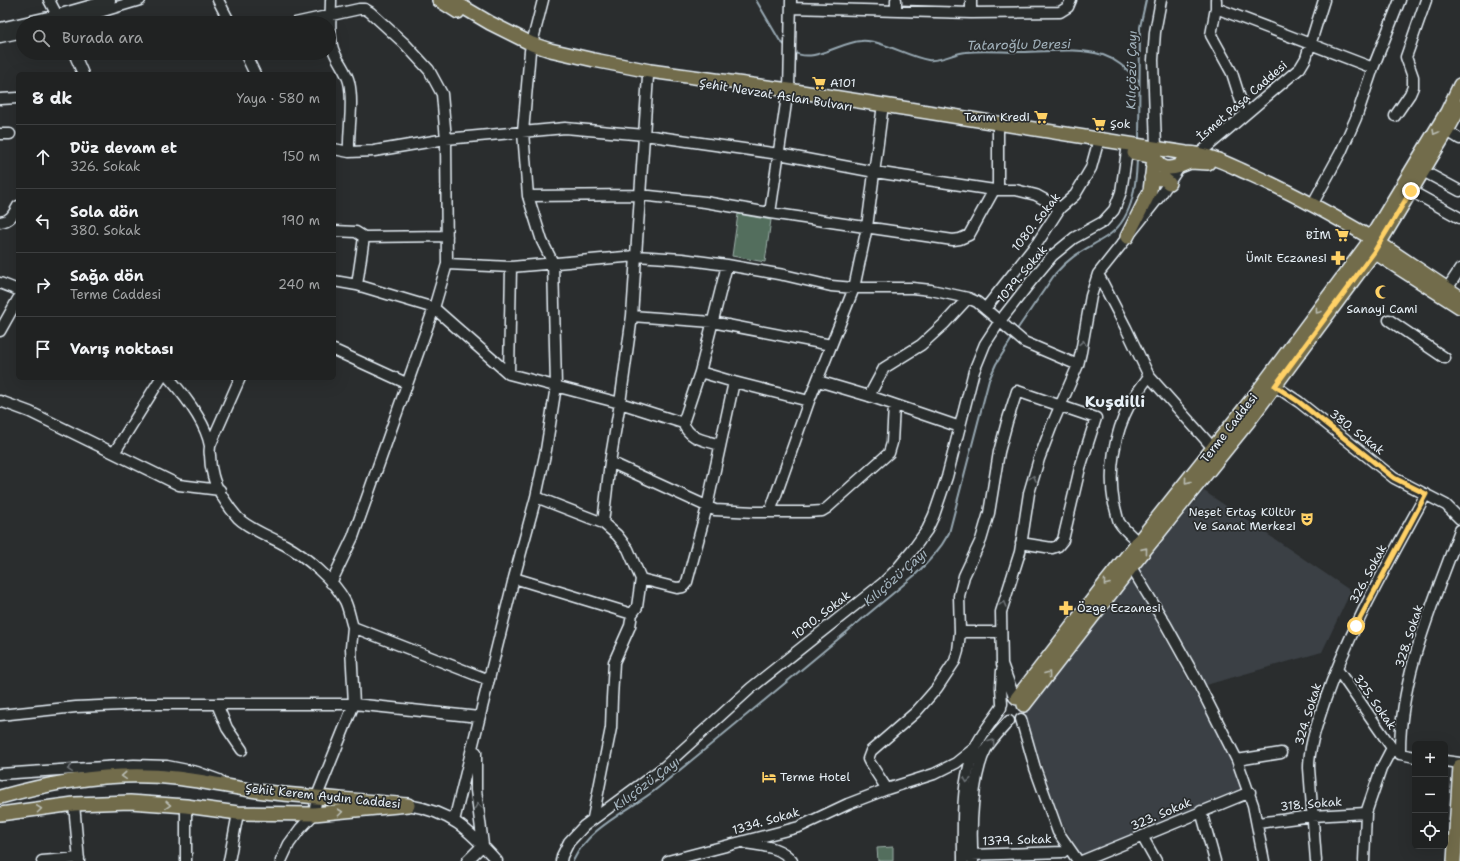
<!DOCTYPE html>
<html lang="tr">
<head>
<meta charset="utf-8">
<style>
  body { margin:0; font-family:"Shantell Sans",sans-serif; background:#2d2f2f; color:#f1f3f6 }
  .controls { position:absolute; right:12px; bottom:12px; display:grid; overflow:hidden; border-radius:6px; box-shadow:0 4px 16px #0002 }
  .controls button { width:36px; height:36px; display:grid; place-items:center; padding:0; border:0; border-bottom:1px solid #3d3f40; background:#202222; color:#f1f3f6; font:20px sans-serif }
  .stop { position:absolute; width:12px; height:12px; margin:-9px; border:3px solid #ffd166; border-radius:50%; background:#fff }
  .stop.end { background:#ffd166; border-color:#fff; box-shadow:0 1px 4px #0008 }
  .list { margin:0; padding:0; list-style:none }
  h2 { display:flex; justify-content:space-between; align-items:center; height:52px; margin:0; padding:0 16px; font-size:17px }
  h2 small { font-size:13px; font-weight:400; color:#a2a4a5 }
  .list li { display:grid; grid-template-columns:26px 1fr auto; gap:12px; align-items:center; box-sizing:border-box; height:64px; padding:0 16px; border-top:1px solid #3d3f40 }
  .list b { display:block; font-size:15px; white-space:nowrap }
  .list p { margin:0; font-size:13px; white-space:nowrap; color:#a2a4a5 }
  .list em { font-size:13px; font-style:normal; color:#a2a4a5 }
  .icon { flex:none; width:22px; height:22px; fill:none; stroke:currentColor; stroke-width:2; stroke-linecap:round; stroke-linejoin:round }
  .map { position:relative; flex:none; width:1460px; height:861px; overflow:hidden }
  .search { position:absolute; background:#202222; box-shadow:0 4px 16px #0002; left:16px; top:16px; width:320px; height:44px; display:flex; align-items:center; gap:10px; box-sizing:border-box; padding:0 14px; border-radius:22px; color:#a2a4a5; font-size:15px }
  .panel { position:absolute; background:#202222; box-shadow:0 4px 16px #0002; left:16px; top:72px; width:320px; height:308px; border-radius:6px }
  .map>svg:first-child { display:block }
  .built { fill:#3a3f44 }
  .park { fill:#536e5d; stroke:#9eb0aa }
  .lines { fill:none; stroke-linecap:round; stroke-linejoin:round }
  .stream { stroke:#97a8b2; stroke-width:2 }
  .minor-casing { stroke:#e8f1f8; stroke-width:13 }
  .major-casing { stroke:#e8f1f8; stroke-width:16 }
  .minor { stroke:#2a2d2e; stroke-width:10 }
  .major { stroke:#726c4b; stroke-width:13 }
  .oneway { stroke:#b9bcb3 }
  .oneway2 { stroke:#6c7275 }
  .route { stroke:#ffd166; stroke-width:5 }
  .labels { text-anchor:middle; stroke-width:3.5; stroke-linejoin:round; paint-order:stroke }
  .poi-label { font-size:12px; fill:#e8f1f8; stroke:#2a2d2e; text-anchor:start }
  .street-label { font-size:12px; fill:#e8f1f8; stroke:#2a2d2e }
  .water-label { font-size:13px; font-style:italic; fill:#a4b4be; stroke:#2a2d2e }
  .district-label { font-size:16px; font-weight:bold; fill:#e8f1f8; stroke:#2a2d2e }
</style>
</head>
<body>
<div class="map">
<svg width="1460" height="861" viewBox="0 0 1460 861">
  <rect width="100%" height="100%" fill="#2a2d2e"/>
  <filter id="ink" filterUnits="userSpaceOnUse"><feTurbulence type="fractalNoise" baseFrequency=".025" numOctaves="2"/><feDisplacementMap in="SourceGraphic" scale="8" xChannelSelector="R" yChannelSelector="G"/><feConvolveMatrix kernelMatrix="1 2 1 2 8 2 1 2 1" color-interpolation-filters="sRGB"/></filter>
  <g filter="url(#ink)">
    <!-- built -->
    <path class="built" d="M1204 491 1351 591 1322 652 1206 685 1138 570Z
      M1131 574 1222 743 1242 788 1081 855 1060 819 1025 716 1033 703Z"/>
    <!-- park -->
    <path class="park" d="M738 214 771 220 765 262 732 256Z
      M893 847V861H878L877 848Z"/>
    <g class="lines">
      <!-- stream -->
      <path class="stream" d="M756 0 780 41 787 47
        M793 52C814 64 840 42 861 41 880 39 908 57 928 60 941 62 953 53 966 52 984 50 1002 52 1021 52 1048 52 1076 47 1103 55 1118 60 1128 71 1139 81
        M1139 140 1140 27 1146 0
        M1016 331 1055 274C1072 254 1085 250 1106 237 1132 221 1136 188 1137 160
        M573 861C590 825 630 811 659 787 745 717 830 646 915 575 928 562 940 550 949 533L989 380 996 364 1013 337"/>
      <defs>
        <path id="minor" d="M49 0 60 21
          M218 0 230 23
          M331 0C331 16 328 34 333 49 337 61 346 70 349 82 354 104 348 129 349 152
          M971 0V13
          M1216 0V8L1373 68
          M791 8 971 13 1060 12 1068 7 1071 0
          M1216 8 1211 35 1232 73 1245 114
          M896 11V0
          M63 23 140 0
          M295 23 359 9H365L370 12 405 44 429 70 442 94 446 139 447 264 434 308 353 537 331 583
          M0 28 57 15 110 0
          M0 37 23 32
          M74 53 83 74
          M245 53 255 74
          M789 90 791 0
          M0 99 18 98
          M1395 116 1410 94 1413 87V77L1406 57 1426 0
          M998 130V189
          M1447 131 1460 139
          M0 134H10
          M1156 147 1153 60 1155 32 1161 0
          M334 149 349 152 374 151 446 139 565 128 645 135 779 154 875 172 994 190H1016L1036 195 1060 208
          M1200 153 1300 68 1306 58 1324 0
          M1423 171 1460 191
          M1411 191 1460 218
          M528 196 640 195 705 202 770 213 953 240 960 239 969 235 994 190
          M1312 205 1341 152 1356 118 1373 68 1400 0
          M770 213 787 96
          M0 222C10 221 13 215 18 206
          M334 231 356 232 364 237
          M447 264 511 267 636 256 682 259 727 265 784 275 831 286 854 288H912L931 290 968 298 977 302 1024 342 1078 365
          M1098 274 1126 328 1149 376 1213 448
          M334 281 357 285 434 308 509 374 620 403 683 423C690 440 705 440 720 445
          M0 283 18 290
          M357 285 364 237 447 236
          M1447 289 1460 269
          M985 309 1038 242 1060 208 1075 195 1091 168 1099 139
          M632 316 712 322 831 345
          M1389 320 1445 358
          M0 331 18 299
          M334 350 406 383
          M700 372 734 382 809 401
          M509 374 511 267
          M169 378C184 395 206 423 210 446 210 448 209 452 210 455 210 461 211 469 213 476 216 489 229 508 238 518 249 529 271 537 285 545 305 556 334 580 345 601 349 609 350 619 353 627L489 680
          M818 381 869 396 960 427
          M1275 386 1299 402 1394 478 1446 505 1460 519
          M869 396 884 368 921 345 944 324 968 298
          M0 401 30 412 179 485 220 490
          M683 423 700 372 727 265
          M210 446 240 378
          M114 453 161 378
          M610 462 715 510 755 512H808L822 511 827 508 889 453 892 443 894 405
          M536 497 603 523 617 535 628 549 641 579 677 588 683 587 687 582 707 507 734 382
          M770 512 809 401 854 288 867 227 882 112
          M603 523 610 462 620 403 632 316 648 76
          M1138 542C1132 536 1124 530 1119 522 1117 517 1116 510 1114 504 1108 471 1114 434 1130 404 1135 394 1143 385 1149 376
          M1131 567 1165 623 1195 677 1237 760 1253 805 1264 861
          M514 578 632 614 637 607 641 579
          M960 632 959 596 964 576 981 540 989 513 999 452 1007 422 1017 391 1096 418 1080 468 1063 540 1058 546 1052 548 1021 543
          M1337 669 1392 748 1400 754 1415 757
          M1002 670 1001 687 1002 704
          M1014 697 1002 664 1001 612 1020 552 1029 493 1039 459 1052 425 1078 365 1081 352 1091 296 1098 274 1160 196 1180 166
          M217 704 227 728 242 750
          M0 715 76 707 146 704H354L479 717
          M1021 719 1035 768 1058 832 1078 861
          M1400 754C1399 678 1434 601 1460 530
          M1237 760 1281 753
          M1445 761 1460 763
          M0 774 134 765 167 766 197 772 219 780
          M887 789 870 763 868 759 871 751 916 712 937 688 955 661 958 651 960 632H1001
          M74 804 79 861
          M408 805C451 812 468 829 497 861
          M186 806V861
          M1201 811 1215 861
          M593 818 611 728 612 698 614 662 630 626 632 614
          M454 821 514 578 536 497 546 450 556 386 553 263 542 241 528 196 523 132 530 51 543 0
          M1258 823 1312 816 1366 813
          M1142 836 1156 861
          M745 843C762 846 780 846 792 861
          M972 855 1063 852
          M42 861 79 858
          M229 861 238 813
          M281 861 289 844 300 829 314 814 317 796 354 704 351 648 353 627
          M467 861 483 845 476 790V752
          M561 861 562 856 569 842 584 826 664 767 751 688 883 583 897 569 912 551 927 530 934 515 947 477 974 371 985 344 1000 321 1032 280 1052 256 1074 238 1103 222 1114 210 1121 192 1128 144
          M668 861 799 827 848 804 887 789 934 774 956 763 976 747
          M963 861C963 823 960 780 977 744 983 732 993 720 1001 708
          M973 861C970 831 972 776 986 749 992 739 1001 730 1009 721
          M1082 861 1250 792
          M1316 861 1309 768C1309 745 1317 725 1324 703 1349 630 1389 562 1426 494
          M1364 861 1366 813 1381 769 1392 748"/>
        <path id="major" d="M439 0 458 12
          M451 0 490 23 532 44 550 50 594 60 650 71 789 90 1186 153C1211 154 1229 165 1252 175 1293 193 1332 215 1371 238 1401 257 1430 278 1460 297
          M1155 153 1154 157C1161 169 1167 170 1180 166L1184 158
          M1180 166 1190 162 1208 163
          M1151 178 1164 179 1169 183
          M1127 237 1150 191 1154 157 1134 153
          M1368 248 1460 307
          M1017 698 1104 585 1256 394 1366 246 1447 112 1460 85
          M1024 705 1131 567 1248 422 1374 252 1447 131 1460 107
          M0 797C56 781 118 771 176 778 203 781 230 787 257 791 307 797 358 800 408 805L314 814 238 813 186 806 130 802 74 804 0 814
          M1454 861 1460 766"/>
      </defs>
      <!-- minor casing -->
      <use href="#minor" class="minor-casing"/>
      <!-- major casing -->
      <use href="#major" class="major-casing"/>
      <!-- minor -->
      <use href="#minor" class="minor"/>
      <!-- major -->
      <use href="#major" class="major"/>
    </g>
    <!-- one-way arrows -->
    <defs><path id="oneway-chevron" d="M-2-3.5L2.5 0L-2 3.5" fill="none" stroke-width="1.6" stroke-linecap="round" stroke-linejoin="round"/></defs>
    <g class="oneway">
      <use href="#oneway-chevron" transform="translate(1435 132) rotate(121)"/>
      <use href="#oneway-chevron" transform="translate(1318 311) rotate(127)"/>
      <use href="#oneway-chevron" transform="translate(1187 481) rotate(129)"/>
      <use href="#oneway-chevron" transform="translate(1145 550) rotate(-51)"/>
      <use href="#oneway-chevron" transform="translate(1106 583) rotate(128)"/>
      <use href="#oneway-chevron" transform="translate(1048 674) rotate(-53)"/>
      <use href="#oneway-chevron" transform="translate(124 776) rotate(176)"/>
      <use href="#oneway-chevron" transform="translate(168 805) rotate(3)"/>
      <use href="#oneway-chevron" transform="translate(39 809) rotate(-7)"/>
      <use href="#oneway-chevron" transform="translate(340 812) rotate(-7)"/>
    </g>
    <g class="oneway2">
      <use href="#oneway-chevron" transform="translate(1083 343) rotate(-80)"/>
      <use href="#oneway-chevron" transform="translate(1033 478) rotate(-74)"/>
      <use href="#oneway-chevron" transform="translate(1003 604) rotate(-75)"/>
      <use href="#oneway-chevron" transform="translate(992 742) rotate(-54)"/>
      <use href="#oneway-chevron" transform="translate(70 769) rotate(176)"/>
      <use href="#oneway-chevron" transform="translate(967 780) rotate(99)"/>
      <use href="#oneway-chevron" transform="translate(478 806) rotate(-97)"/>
    </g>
  </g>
  <g class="lines" filter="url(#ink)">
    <!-- route -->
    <path class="route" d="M1356 626 1426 494 1394 478 1299 402 1275 386 1374 252 1411 191"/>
  </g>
  <!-- icons -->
  <defs>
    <symbol id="supermarket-bare" viewBox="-9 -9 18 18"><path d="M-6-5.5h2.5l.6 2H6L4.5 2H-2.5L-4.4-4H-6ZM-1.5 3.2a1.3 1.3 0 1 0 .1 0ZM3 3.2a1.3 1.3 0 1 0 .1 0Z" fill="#ffd166" stroke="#2a2d2e" stroke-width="2.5" paint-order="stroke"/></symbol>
    <symbol id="pharmacy-bare" viewBox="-9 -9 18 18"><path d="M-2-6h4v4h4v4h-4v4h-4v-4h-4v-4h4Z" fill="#ffd166" stroke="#2a2d2e" stroke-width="2.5" paint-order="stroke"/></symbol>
    <symbol id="mosque-bare" viewBox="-9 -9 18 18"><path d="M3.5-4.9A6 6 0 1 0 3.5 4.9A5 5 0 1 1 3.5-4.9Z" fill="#ffd166" stroke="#2a2d2e" stroke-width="2.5" paint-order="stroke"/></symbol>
    <symbol id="theatre-bare" viewBox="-9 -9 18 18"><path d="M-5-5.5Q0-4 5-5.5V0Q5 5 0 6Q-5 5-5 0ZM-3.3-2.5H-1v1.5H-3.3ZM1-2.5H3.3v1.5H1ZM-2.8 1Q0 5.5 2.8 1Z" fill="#ffd166" stroke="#2a2d2e" stroke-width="2.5" paint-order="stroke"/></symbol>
    <symbol id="hotel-bare" viewBox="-9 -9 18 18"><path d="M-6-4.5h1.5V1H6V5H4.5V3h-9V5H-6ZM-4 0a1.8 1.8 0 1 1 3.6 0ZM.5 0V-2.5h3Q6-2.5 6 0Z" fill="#ffd166" stroke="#2a2d2e" stroke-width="2.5" paint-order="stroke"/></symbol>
  </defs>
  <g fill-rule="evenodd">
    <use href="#supermarket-bare" x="809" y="73" width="20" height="20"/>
    <use href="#supermarket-bare" x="1031" y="107" width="20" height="20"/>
    <use href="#supermarket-bare" x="1089" y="114" width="20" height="20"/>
    <use href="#supermarket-bare" x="1332" y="225" width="20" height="20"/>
    <use href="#pharmacy-bare" x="1328" y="248" width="20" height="20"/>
    <use href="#mosque-bare" x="1372" y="282" width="20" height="20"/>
    <use href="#theatre-bare" x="1297" y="509" width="20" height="20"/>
    <use href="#pharmacy-bare" x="1056" y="598" width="20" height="20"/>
    <use href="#hotel-bare" x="759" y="767" width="20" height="20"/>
  </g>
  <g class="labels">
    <!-- poi labels -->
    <g class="poi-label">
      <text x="830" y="87">A101</text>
      <text x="1030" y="121" text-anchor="end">Tarım Kredi</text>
      <text x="1110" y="128">Şok</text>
      <text x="1331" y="239" text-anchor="end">BİM</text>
      <text x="1327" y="262" text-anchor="end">Ümit Eczanesi</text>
      <text x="1382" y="313" text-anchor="middle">Sanayi Cami</text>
      <text x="1296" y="516" text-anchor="end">Neşet Ertaş Kültür<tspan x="1296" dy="14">Ve Sanat Merkezi</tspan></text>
      <text x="1077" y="612">Özge Eczanesi</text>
      <text x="780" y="781">Terme Hotel</text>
    </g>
    <!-- street labels -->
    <g class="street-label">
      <text transform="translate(776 95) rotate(9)" y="4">Şehit Nevzat Aslan Bulvarı</text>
      <text transform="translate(1242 101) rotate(-41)" y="4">İsmet Paşa Caddesi</text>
      <text transform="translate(1036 222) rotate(-52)" y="4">1080. Sokak</text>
      <text transform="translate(1022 274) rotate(-50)" y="4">1079. Sokak</text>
      <text transform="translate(1229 428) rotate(-52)" y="4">Terme Caddesi</text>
      <text transform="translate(1357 432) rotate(38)" y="4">380. Sokak</text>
      <text transform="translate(1368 574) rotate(-62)" y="4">326. Sokak</text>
      <text transform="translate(821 615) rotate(-38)" y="4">1090. Sokak</text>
      <text transform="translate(1409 636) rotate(-72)" y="4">328. Sokak</text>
      <text transform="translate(1375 702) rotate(55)" y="4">325. Sokak</text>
      <text transform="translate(1308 714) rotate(-73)" y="4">324. Sokak</text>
      <text transform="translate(323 796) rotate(6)" y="4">Şehit Kerem Aydın Caddesi</text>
      <text transform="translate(1311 804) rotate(-5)" y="4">318. Sokak</text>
      <text transform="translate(1161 814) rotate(-23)" y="4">323. Sokak</text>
      <text transform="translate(766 821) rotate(-16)" y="4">1334. Sokak</text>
      <text transform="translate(1017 840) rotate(-2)" y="4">1379. Sokak</text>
    </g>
    <!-- water labels -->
    <g class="water-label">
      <text transform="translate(1019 44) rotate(-1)" y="5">Tataroğlu Deresi</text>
      <text transform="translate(1131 70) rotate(-89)" y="5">Kılıçözü Çayı</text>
      <text transform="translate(895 577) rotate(-41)" y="5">Kılıçözü Çayı</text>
      <text transform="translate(646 783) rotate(-37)" y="5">Kılıçözü Çayı</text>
    </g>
    <!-- district labels -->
    <g class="district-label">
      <text x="1115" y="407">Kuşdilli</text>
    </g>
  </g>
</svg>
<div class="controls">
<button>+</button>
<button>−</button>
<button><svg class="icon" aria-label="locate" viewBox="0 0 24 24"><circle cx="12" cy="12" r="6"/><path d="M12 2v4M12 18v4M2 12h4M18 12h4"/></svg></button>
</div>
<div class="stop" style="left:1356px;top:626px"></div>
<div class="stop end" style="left:1411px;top:191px"></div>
<div class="search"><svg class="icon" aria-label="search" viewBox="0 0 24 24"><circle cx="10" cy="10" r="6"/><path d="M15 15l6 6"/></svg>Burada ara</div>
<section class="panel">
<h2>8 dk<small>Yaya · 580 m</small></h2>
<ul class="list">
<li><svg class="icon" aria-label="ahead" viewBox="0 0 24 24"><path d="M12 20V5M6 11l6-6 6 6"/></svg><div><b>Düz devam et</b><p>326. Sokak</p></div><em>150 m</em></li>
<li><svg class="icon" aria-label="left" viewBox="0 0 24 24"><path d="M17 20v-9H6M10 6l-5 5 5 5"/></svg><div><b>Sola dön</b><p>380. Sokak</p></div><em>190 m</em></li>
<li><svg class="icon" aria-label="right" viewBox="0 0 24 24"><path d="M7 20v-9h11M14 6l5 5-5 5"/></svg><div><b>Sağa dön</b><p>Terme Caddesi</p></div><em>240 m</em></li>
<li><svg class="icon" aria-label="arrive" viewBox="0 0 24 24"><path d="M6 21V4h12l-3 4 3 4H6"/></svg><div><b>Varış noktası</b></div></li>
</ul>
</section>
</div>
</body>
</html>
